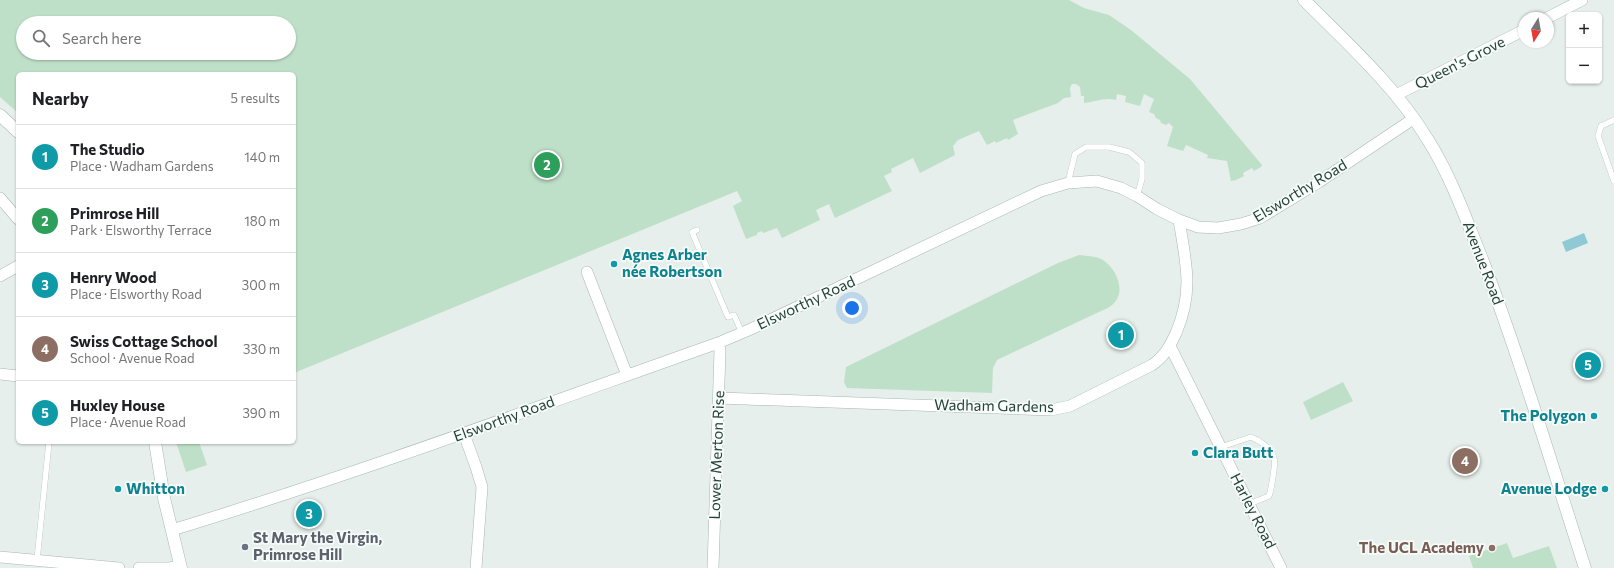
<!DOCTYPE html>
<html lang="en">
<head>
<meta charset="utf-8">
<style>
  body { margin:0; font-family:Commissioner,sans-serif; background:#f2f2f2; color:#202124 }
  .controls { position:absolute; right:12px; top:12px; display:grid; overflow:hidden; border-radius:6px; box-shadow:0 1px 3px #0004 }
  .controls button { width:36px; height:36px; display:grid; place-items:center; padding:0; border:0; border-bottom:1px solid #e0e0e0; background:#fff; color:#202124; font:20px sans-serif }
  .compass { position:absolute; left:1518px; top:12px; width:36px; height:36px; border-radius:50%; background:#fff; box-shadow:0 1px 3px #0004; rotate:191deg }
  .you { position:absolute; left:852px; top:308px; width:14px; height:14px; margin:-10px; border:3px solid #fff; border-radius:50%; background:#1a73e8; box-shadow:0 0 0 6px #1a73e833 }
  .badge { display:grid; place-items:center; width:26px; height:26px; border-radius:50%; background:#0f766e; color:#fff; font-size:13px; font-weight:700 }
  .pin { position:absolute; translate:-50% -50%; border:2px solid #fff; box-shadow:0 1px 4px #0006 }
  .list { margin:0; padding:0; list-style:none }
  h2 { display:flex; justify-content:space-between; align-items:center; height:52px; margin:0; padding:0 16px; font-size:17px }
  h2 small { font-size:13px; font-weight:400; color:#757577 }
  .list li { display:grid; grid-template-columns:26px 1fr auto; gap:12px; align-items:center; box-sizing:border-box; height:64px; padding:0 16px; border-top:1px solid #e0e0e0 }
  .list b { display:block; font-size:15px; white-space:nowrap }
  .list p { margin:0; font-size:13px; white-space:nowrap; color:#757577 }
  .list em { font-size:13px; font-style:normal; color:#757577 }
  .icon { flex:none; width:22px; height:22px; fill:none; stroke:currentColor; stroke-width:2; stroke-linecap:round; stroke-linejoin:round }
  .map { position:relative; flex:none; width:1614px; height:568px; overflow:hidden }
  .search { position:absolute; background:#fff; box-shadow:0 1px 3px #0004; left:16px; top:16px; width:280px; height:44px; display:flex; align-items:center; gap:10px; box-sizing:border-box; padding:0 14px; border-radius:22px; color:#757577; font-size:15px }
  .panel { position:absolute; background:#fff; box-shadow:0 1px 3px #0004; left:16px; top:72px; width:280px; height:372px; border-radius:6px }
  .map>svg:first-child { display:block }
  .green { fill:#bfe0c8; fill-rule:evenodd }
  .water { fill:#8ec9d4 }
  .lines { fill:none; stroke-linecap:round; stroke-linejoin:round }
  .service-casing { stroke:#a8b8b2; stroke-width:6 }
  .minor-casing { stroke:#a8b8b2; stroke-width:12 }
  .tertiary-casing { stroke:#a8b8b2; stroke-width:13 }
  .secondary-casing { stroke:#a4bbb3; stroke-width:13 }
  .service { stroke:#fff; stroke-width:5.5 }
  .minor { stroke:#fff; stroke-width:11 }
  .tertiary { stroke:#fff; stroke-width:12 }
  .secondary { stroke:#fff; stroke-width:12 }
  .culture-dot { fill:#0f9aa8; stroke:#f7fbf9; stroke-width:1.5 }
  .worship-dot { fill:#6b7280; stroke:#f7fbf9; stroke-width:1.5 }
  .education-dot { fill:#8d6e63; stroke:#f7fbf9; stroke-width:1.5 }
  .labels { text-anchor:middle; stroke-width:3.5; stroke-linejoin:round; paint-order:stroke }
  .street-label { font-size:15px; fill:#24423a; stroke:#f7fbf9 }
  .culture-label { font-size:15px; font-weight:bold; fill:#0d838f; stroke:#f7fbf9; text-anchor:start }
  .worship-label { font-size:15px; font-weight:bold; fill:#5b616d; stroke:#f7fbf9; text-anchor:start }
  .education-label { font-size:15px; font-weight:bold; fill:#785e54; stroke:#f7fbf9; text-anchor:end }
</style>
</head>
<body>
<div class="map">
<svg width="1614" height="568" viewBox="0 0 1614 568">
  <rect width="100%" height="100%" fill="#e6efeb"/>
  <!-- green -->
  <path class="green" d="M0 0H1069L1084 8 1109 15 1131 30 1190 79 1262 165 1261 167 1254 171 1252 168 1243 173 1244 176 1236 180 1231 181 1227 161 1207 158 1208 155 1186 145 1183 151 1167 146 1173 127 1169 123 1166 125 1161 123 1160 120 1156 118 1154 114 1149 112 1154 99 1144 94 1140 106 1125 102 1126 96 1117 94 1116 100C1105 97 1096 102 1084 103V96H1081L1080 87 1076 84H1072L1070 88 1071 97 1064 98 1058 103 1013 120 1018 134 1008 140 1007 138 996 143 995 141 987 145 979 131 958 140 953 146 955 155 920 173 913 158 891 169 892 172 884 176 892 191 835 218 829 204 816 210 820 220 782 238 777 228 763 233 762 231 757 233V235L746 239 733 206 742 201 737 191 294 373V74H18V113L0 97ZM23 23H289V53H23Z
    M1079 255C1087 256 1097 256 1103 260 1117 269 1127 293 1112 305 1109 308 1105 309 1101 311L997 360 993 368 992 393 847 388 844 382 846 367 1058 263Z
    M1343 382 1353 401 1311 420 1303 402Z
    M176 442H199L207 465 186 472Z
    M1507 543 1513 558 1549 546 1557 568H1473L1469 556Z"/>
  <!-- water -->
  <path class="water" d="M1584 233 1588 243 1566 252 1562 242Z"/>
  <g class="lines">
    <defs>
      <path id="service" d="M1614 120 1601 126 1598 136 1614 181
        M1068 183 1075 154 1086 147H1109L1129 152 1142 163V179L1137 196
        M697 230 692 232 728 317 734 315 742 333
        M1221 447 1251 437C1260 441 1271 448 1274 458 1276 464 1271 490 1269 496L1249 504
        M37 560 49 442"/>
      <path id="minor" d="M1547 18 1582 0
        M1396 95 1524 30
        M0 198 18 219
        M587 272 627 375
        M0 276 18 266
        M1170 346 1281 568
        M0 374 18 376
        M719 398 1051 410 1070 406 1152 365C1164 357 1170 346 1176 333 1194 291 1186 263 1179 220
        M464 434 476 467 482 487 476 568
        M172 530C356 474 537 407 718 343L751 329 1041 191 1068 183 1097 181 1121 188 1137 196 1157 209 1179 220 1198 227 1218 228 1241 224 1260 218 1319 182 1413 119
        M0 557 119 568
        M139 568H170L180 565
        M713 568 720 350 718 343"/>
      <path id="tertiary" d="M0 115 18 132
        M155 442 164 498 181 568"/>
      <path id="secondary" d="M1304 0C1348 44 1396 87 1428 140 1452 178 1467 222 1484 264 1522 364 1552 466 1585 568"/>
    </defs>
    <!-- service casing -->
    <use href="#service" class="service-casing"/>
    <!-- minor casing -->
    <use href="#minor" class="minor-casing"/>
    <!-- tertiary casing -->
    <use href="#tertiary" class="tertiary-casing"/>
    <!-- secondary casing -->
    <use href="#secondary" class="secondary-casing"/>
    <!-- service -->
    <use href="#service" class="service"/>
    <!-- minor -->
    <use href="#minor" class="minor"/>
    <!-- tertiary -->
    <use href="#tertiary" class="tertiary"/>
    <!-- secondary -->
    <use href="#secondary" class="secondary"/>
  </g>
  <!-- markers -->
  <g class="culture-dot">
    <circle cx="614" cy="264" r="4"/>
    <circle cx="1594" cy="416" r="4"/>
    <circle cx="1195" cy="453" r="4"/>
    <circle cx="118" cy="489" r="4"/>
    <circle cx="1605" cy="489" r="4"/>
  </g>
  <circle class="worship-dot" cx="245" cy="547" r="4"/>
  <circle class="education-dot" cx="1492" cy="548" r="4"/>
  <g class="labels">
    <!-- street labels -->
    <g class="street-label">
      <text transform="translate(1460 63) rotate(-27)" y="5">Queen's Grove</text>
      <text transform="translate(1300 191) rotate(-31)" y="5">Elsworthy Road</text>
      <text transform="translate(1483 263) rotate(69)" y="5">Avenue Road</text>
      <text transform="translate(806 303) rotate(-25)" y="5">Elsworthy Road</text>
      <text transform="translate(994 406) rotate(1)" y="5">Wadham Gardens</text>
      <text transform="translate(504 419) rotate(-20)" y="5">Elsworthy Road</text>
      <text transform="translate(717 455) rotate(-88)" y="5">Lower Merton Rise</text>
      <text transform="translate(1253 511) rotate(63)" y="5">Harley Road</text>
    </g>
    <!-- culture labels -->
    <g class="culture-label">
      <text x="622" y="260">Agnes Arber<tspan x="622" dy="17">née Robertson</tspan></text>
      <text x="1586" y="421" text-anchor="end">The Polygon</text>
      <text x="1203" y="458">Clara Butt</text>
      <text x="126" y="494">Whitton</text>
      <text x="1597" y="494" text-anchor="end">Avenue Lodge</text>
    </g>
    <!-- worship labels -->
    <g class="worship-label">
      <text x="253" y="543">St Mary the Virgin,<tspan x="253" dy="17">Primrose Hill</tspan></text>
    </g>
    <!-- education labels -->
    <g class="education-label">
      <text x="1484" y="553">The UCL Academy</text>
    </g>
  </g>
</svg>
<div class="controls">
<button>+</button>
<button>−</button>
</div>
<svg class="compass" viewBox="-18 -18 36 36"><path d="M0-13l5 13h-10z" fill="#e53935"/><path d="M0 13l5-13h-10z" fill="#757577"/></svg>
<div class="you"></div>
<div class="pin badge" style="left:1121px;top:335px;background:#0f9aa8">1</div>
<div class="pin badge" style="left:547px;top:165px;background:#2e9e5b">2</div>
<div class="pin badge" style="left:309px;top:514px;background:#0f9aa8">3</div>
<div class="pin badge" style="left:1465px;top:461px;background:#8d6e63">4</div>
<div class="pin badge" style="left:1588px;top:365px;background:#0f9aa8">5</div>
<div class="search"><svg class="icon" aria-label="search" viewBox="0 0 24 24"><circle cx="10" cy="10" r="6"/><path d="M15 15l6 6"/></svg>Search here</div>
<section class="panel">
<h2>Nearby<small>5 results</small></h2>
<ul class="list">
<li><span class="badge" style="background:#0f9aa8">1</span><div><b>The Studio</b><p>Place · Wadham Gardens</p></div><em>140 m</em></li>
<li><span class="badge" style="background:#2e9e5b">2</span><div><b>Primrose Hill</b><p>Park · Elsworthy Terrace</p></div><em>180 m</em></li>
<li><span class="badge" style="background:#0f9aa8">3</span><div><b>Henry Wood</b><p>Place · Elsworthy Road</p></div><em>300 m</em></li>
<li><span class="badge" style="background:#8d6e63">4</span><div><b>Swiss Cottage School</b><p>School · Avenue Road</p></div><em>330 m</em></li>
<li><span class="badge" style="background:#0f9aa8">5</span><div><b>Huxley House</b><p>Place · Avenue Road</p></div><em>390 m</em></li>
</ul>
</section>
</div>
</body>
</html>
